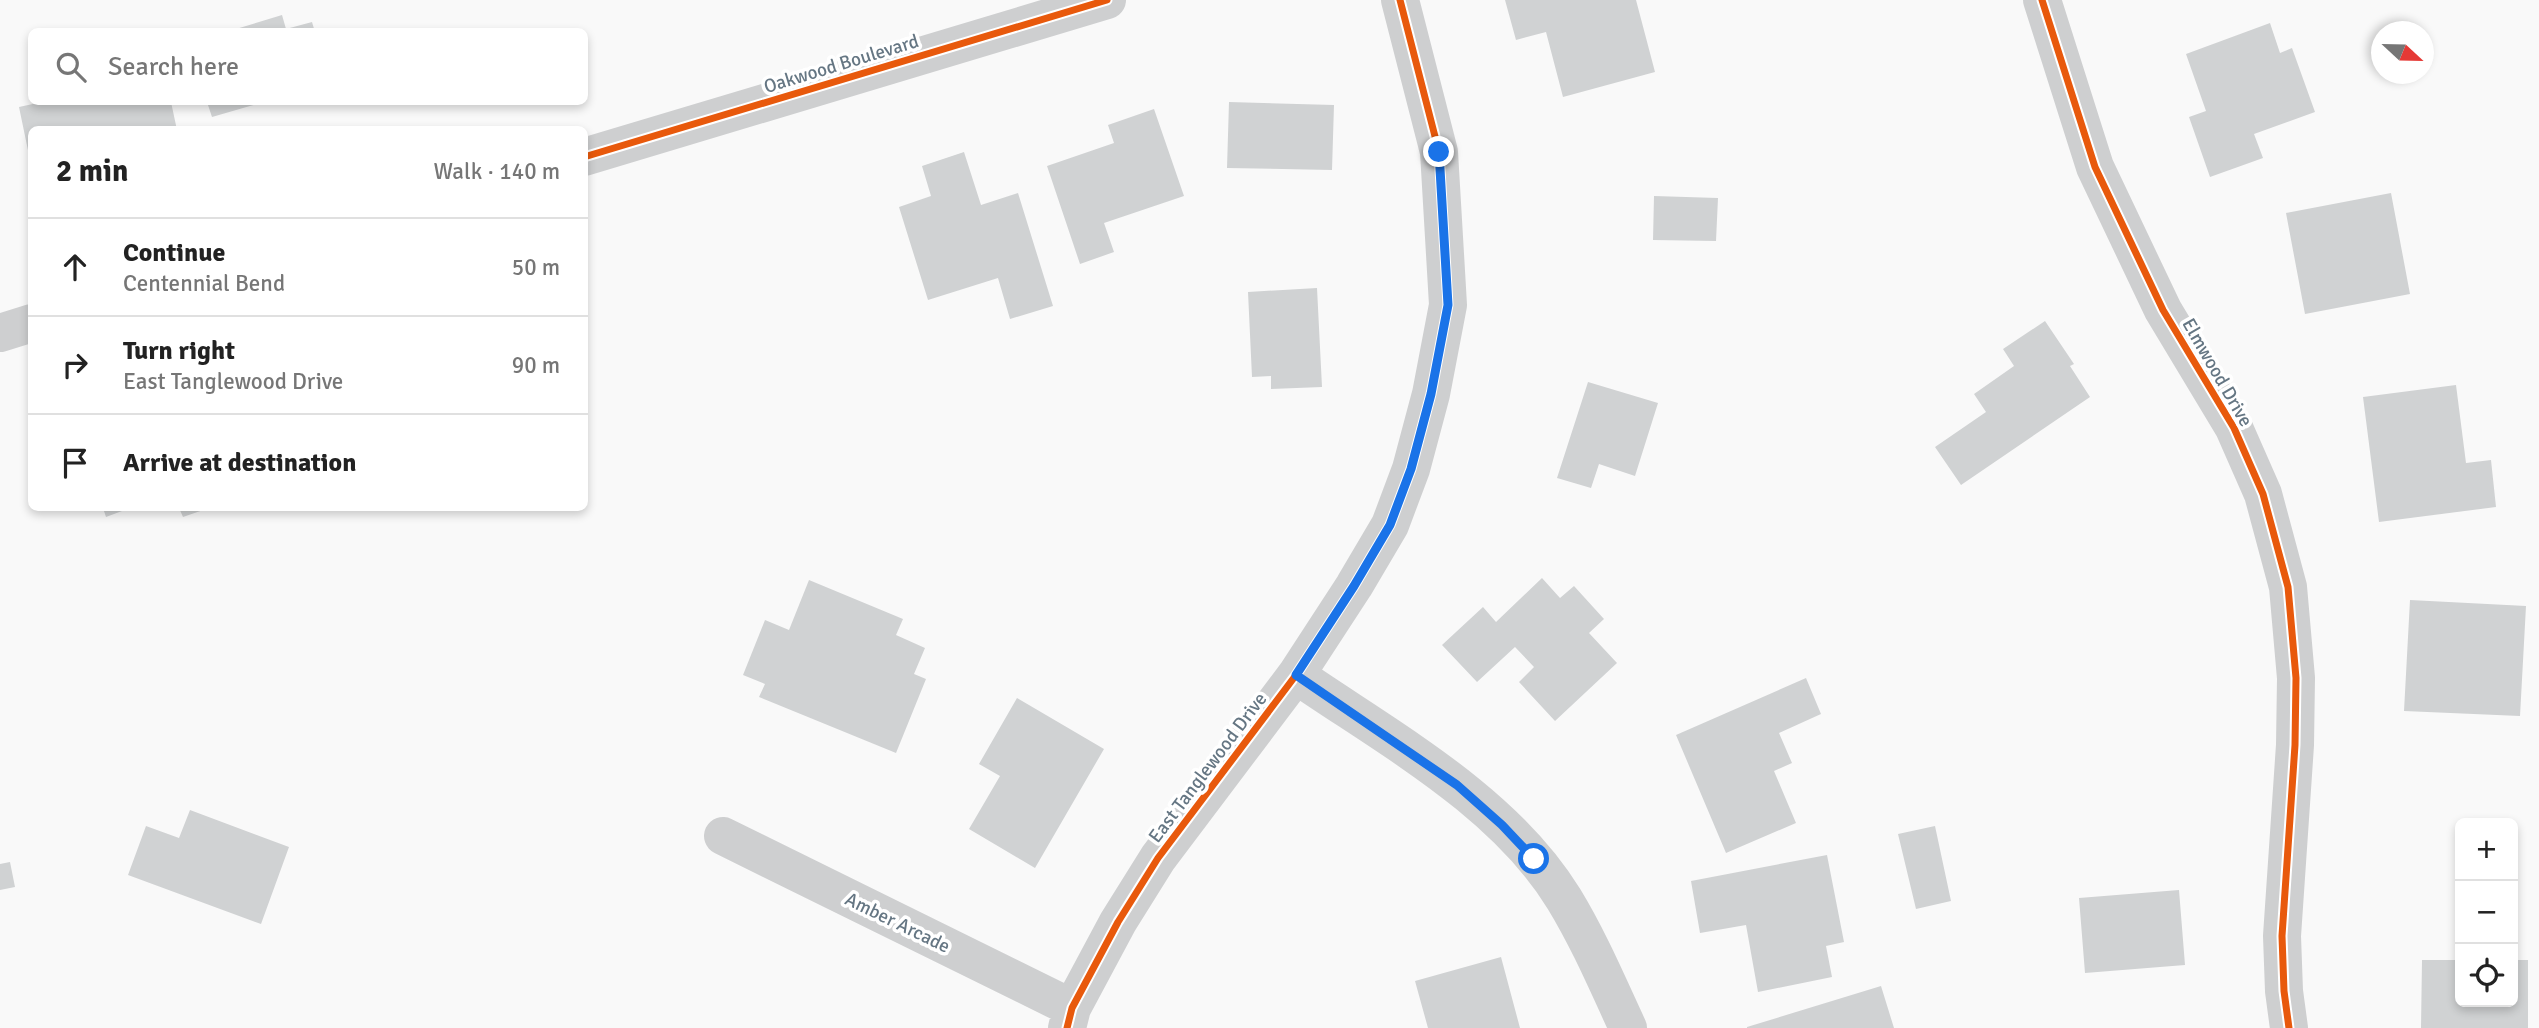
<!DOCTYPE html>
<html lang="en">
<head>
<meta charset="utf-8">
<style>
  body { margin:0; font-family:Signika,sans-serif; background:#f6f6f6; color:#222 }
  .controls { position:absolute; right:21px; bottom:21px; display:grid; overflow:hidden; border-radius:10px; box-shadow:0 4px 10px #0003 }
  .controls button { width:63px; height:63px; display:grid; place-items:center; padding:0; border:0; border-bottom:2px solid #e0e0e0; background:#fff; color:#222; font:35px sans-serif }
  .compass { position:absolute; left:2371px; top:21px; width:63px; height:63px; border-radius:50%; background:#fff; box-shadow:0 4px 10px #0003; rotate:112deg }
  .stop { position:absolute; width:21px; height:21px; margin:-16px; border:5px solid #1a73e8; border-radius:50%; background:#fff }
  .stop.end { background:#1a73e8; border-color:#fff; box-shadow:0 2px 7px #0008 }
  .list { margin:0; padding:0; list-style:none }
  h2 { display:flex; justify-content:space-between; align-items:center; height:91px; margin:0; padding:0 28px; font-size:30px }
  h2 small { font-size:23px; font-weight:400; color:#767676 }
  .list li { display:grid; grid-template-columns:46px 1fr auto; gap:21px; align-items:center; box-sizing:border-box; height:98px; padding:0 28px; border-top:2px solid #e0e0e0 }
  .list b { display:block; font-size:26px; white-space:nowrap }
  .list p { margin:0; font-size:23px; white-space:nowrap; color:#767676 }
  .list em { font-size:23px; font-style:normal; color:#767676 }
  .icon { flex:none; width:38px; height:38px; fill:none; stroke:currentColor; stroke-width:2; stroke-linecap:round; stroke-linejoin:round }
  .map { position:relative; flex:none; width:2539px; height:1028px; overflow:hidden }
  .search { position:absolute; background:#fff; box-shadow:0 4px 10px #0003; left:28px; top:28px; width:560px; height:77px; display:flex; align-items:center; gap:18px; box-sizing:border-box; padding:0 24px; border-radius:10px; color:#767676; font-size:26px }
  .panel { position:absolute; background:#fff; box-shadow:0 4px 10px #0003; left:28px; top:126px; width:560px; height:385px; border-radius:10px }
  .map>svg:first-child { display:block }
  .building { fill:#d0d2d3 }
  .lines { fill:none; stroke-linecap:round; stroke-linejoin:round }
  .minor { stroke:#cecfd0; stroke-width:38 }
  .cycleway-casing { stroke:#fff; stroke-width:11 }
  .cycleway { stroke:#e8590c; stroke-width:7 }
  .route { stroke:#1a73e8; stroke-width:9 }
  .labels { text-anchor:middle; stroke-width:7; stroke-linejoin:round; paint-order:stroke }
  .street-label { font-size:19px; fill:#657683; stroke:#fff }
</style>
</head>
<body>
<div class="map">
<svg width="2539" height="1028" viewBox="0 0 2539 1028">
  <rect width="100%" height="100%" fill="#f9f9f9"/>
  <!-- building -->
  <path class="building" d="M1505 0H1636L1655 72 1563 97 1546 32 1516 40Z
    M282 15 286 29 312 22 315 32H226Z
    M2270 23 2280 53 2292 48 2315 112 2254 134 2263 158 2210 177 2189 117 2206 111 2186 54Z
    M42 102H171L177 130H32L30 160 19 107Z
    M207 102H264L212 117Z
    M1229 102 1334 105 1332 170 1227 168Z
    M1154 109 1184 196 1104 223 1114 252 1080 264 1047 166 1114 143 1108 125Z
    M964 152 981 205 1018 193 1053 306 1010 319 998 278 928 300 899 207 931 196 922 166Z
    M2391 193 2410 294 2305 314 2286 213Z
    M1654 196 1718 198 1716 241 1653 240Z
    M1317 288 1322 387 1271 389V376L1252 377 1248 292Z
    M2045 321 2074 364 2070 366 2090 397 1961 485 1935 447 1986 412 1974 394 2014 366 2003 349Z
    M1588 382 1658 403 1635 476 1599 464 1591 488 1557 478Z
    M2456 385 2466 463 2491 460 2496 507 2379 522 2363 397Z
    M103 508H130L106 517Z
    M179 508H209L183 517Z
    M1542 578 1560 598 1574 586 1604 619 1589 633 1617 663 1555 721 1519 682 1534 667 1515 647 1477 682 1442 645 1483 607 1496 622Z
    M809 580 903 619 896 635 925 648 914 674 926 679 896 753 759 697 765 684 743 675 765 620 789 630Z
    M2410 600 2526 606 2520 716 2404 711Z
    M1806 678 1821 714 1779 733 1792 763 1774 771 1796 823 1726 853 1676 735Z
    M1017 698 1104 749 1035 868 969 829 1000 776 979 764Z
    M190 810 289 847 261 924 128 875 146 826 179 838Z
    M1935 826 1951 901 1916 909 1898 834Z
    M1827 855 1844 942 1826 946 1832 977 1758 992 1746 925 1700 933 1691 881Z
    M10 862 15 887 0 890V864Z
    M2179 890 2185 965 2085 973 2079 898Z
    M1501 957 1520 1028H1428L1415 981Z
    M2422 960H2460V1002H2513V960H2528V1028H2421Z
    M1881 986 1894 1028H1747V1027Z"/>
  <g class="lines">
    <!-- minor -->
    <path class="minor" d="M2042 0 2095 167 2163 310 2234 428 2263 494 2288 587 2296 678 2295 745 2282 936 2284 991 2289 1028
      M584 157 1107 0
      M0 333 32 323
      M1296 675C1389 739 1504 801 1564 899 1589 940 1608 985 1628 1028
      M723 836 1072 1008
      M1067 1028 1072 1008 1118 922 1158 858 1296 675 1354 586 1390 525 1411 469 1431 394 1448 305 1439 152 1400 0"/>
    <defs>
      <path id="cycleway" d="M2042 0 2095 167 2163 310 2234 428 2263 494 2288 587 2296 678 2295 745 2282 936 2284 991 2289 1028
        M584 157 1107 0
        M1067 1028 1072 1008 1118 922 1158 858 1296 675 1354 586 1390 525 1411 469 1431 394 1448 305 1439 152 1400 0"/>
    </defs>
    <!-- cycleway casing -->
    <use href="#cycleway" class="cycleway-casing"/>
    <!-- cycleway -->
    <use href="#cycleway" class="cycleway"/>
  </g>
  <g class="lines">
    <!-- route -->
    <path class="route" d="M1439 152 1448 305 1431 394 1411 469 1390 525 1354 586 1296 675 1457 785 1502 825 1534 859"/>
  </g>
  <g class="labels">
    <!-- street labels -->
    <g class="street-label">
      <text transform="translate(841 63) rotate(-17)" y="7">Oakwood Boulevard</text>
      <text transform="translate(2218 372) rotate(60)" y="7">Elmwood Drive</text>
      <text transform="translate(1207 767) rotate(-53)" y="7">East Tanglewood Drive</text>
      <text transform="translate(898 922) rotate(26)" y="7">Amber Arcade</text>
    </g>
  </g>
</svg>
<div class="controls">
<button>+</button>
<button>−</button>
<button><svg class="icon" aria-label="locate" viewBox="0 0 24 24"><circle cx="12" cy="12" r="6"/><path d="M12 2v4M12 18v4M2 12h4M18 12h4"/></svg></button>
</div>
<svg class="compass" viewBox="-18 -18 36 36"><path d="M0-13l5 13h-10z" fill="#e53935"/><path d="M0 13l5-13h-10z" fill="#767676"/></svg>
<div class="stop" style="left:1534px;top:859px"></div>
<div class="stop end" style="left:1439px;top:152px"></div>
<div class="search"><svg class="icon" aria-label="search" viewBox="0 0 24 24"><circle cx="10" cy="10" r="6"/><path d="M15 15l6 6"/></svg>Search here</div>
<section class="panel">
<h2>2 min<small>Walk · 140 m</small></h2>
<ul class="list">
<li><svg class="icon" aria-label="ahead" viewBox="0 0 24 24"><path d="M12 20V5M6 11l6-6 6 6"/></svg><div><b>Continue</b><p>Centennial Bend</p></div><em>50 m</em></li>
<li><svg class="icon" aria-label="right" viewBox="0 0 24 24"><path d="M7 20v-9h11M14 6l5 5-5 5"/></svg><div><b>Turn right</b><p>East Tanglewood Drive</p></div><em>90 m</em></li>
<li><svg class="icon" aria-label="arrive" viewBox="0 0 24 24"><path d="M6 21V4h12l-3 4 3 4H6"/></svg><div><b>Arrive at destination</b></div></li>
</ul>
</section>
</div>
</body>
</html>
